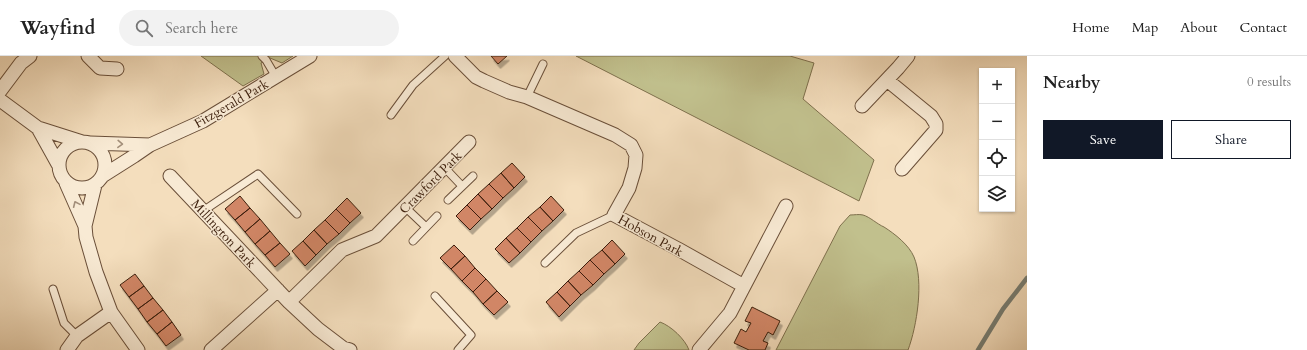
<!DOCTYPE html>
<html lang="en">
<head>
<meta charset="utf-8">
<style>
  body { margin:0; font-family:Cardo,serif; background:#f2f2f2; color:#222 }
  .controls { position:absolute; right:12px; top:12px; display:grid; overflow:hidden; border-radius:0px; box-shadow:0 1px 3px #0004 }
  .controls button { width:36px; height:36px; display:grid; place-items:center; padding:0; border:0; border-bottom:1px solid #e0e0e0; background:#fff; color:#222; font:20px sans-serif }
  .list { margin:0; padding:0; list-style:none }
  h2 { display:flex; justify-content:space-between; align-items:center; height:52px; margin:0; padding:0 16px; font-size:17px }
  h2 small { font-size:13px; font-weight:400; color:#767676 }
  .actions { display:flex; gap:8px; padding:12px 16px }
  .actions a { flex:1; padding:9px 0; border:1px solid #111827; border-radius:0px; text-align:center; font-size:14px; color:#111827 }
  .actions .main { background:#111827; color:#fff }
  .icon { flex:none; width:22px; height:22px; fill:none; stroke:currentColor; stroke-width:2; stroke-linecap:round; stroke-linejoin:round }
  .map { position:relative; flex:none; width:1027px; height:294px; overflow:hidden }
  header { display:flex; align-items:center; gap:24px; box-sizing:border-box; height:56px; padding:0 20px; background:#fff; border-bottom:1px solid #e0e0e0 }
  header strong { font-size:19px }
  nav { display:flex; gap:22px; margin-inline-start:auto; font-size:14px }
  .search { width:280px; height:36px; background:#f2f2f2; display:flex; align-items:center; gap:10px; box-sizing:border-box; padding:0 14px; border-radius:22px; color:#767676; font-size:15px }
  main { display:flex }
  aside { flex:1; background:#fff }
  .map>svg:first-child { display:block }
  .green { fill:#c1c08d; stroke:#7e704d }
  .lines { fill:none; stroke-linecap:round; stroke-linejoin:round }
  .stream { stroke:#767d73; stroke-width:4.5 }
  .building { fill:#d18666; stroke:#3c1f0d; filter:url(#shadow) }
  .service-casing { stroke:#6a4f39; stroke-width:9 }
  .minor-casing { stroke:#6a4f39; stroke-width:15 }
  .service { stroke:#f8ead4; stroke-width:7 }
  .minor { stroke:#f8ead4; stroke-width:13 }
  .oneway { stroke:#a38f7a }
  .labels { text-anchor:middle; stroke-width:3; stroke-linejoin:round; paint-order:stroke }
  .street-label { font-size:13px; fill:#3c1f0d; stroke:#f8ead4 }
</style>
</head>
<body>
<header>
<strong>Wayfind</strong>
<div class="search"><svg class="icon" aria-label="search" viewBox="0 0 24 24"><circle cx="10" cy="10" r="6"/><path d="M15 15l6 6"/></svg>Search here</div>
<nav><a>Home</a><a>Map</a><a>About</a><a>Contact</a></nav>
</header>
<main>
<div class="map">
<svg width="1027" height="294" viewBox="0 0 1027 294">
  <defs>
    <filter id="shadow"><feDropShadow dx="2.5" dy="4.5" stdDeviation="0" flood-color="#0004"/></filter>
  </defs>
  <rect width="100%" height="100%" fill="#f4debd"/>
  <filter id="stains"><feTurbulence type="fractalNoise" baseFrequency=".005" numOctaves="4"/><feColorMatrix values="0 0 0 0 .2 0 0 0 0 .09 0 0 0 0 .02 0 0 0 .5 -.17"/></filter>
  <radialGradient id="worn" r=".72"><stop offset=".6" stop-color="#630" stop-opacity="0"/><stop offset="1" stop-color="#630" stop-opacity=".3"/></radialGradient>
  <!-- green -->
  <path class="green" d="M201 0H293L282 7 270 2 261 7 264 18 243 30Z
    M576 0H790L814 7 803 43 874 104 859 145Z
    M850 159C854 159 859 158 863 159 870 161 877 168 884 171 895 178 909 189 914 201 924 225 917 270 908 294H776L840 170Z
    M660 266C671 270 685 283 689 294H634L639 287Z"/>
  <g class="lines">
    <!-- stream -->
    <path class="stream" d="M978 294 1003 253 1027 222"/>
  </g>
  <!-- building -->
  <path class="building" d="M491 0H507L498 8Z
    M512 107 525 121 514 132 501 117Z
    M501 117 514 132 503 142 489 128Z
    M489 128 503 142 492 153 478 138Z
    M478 138 492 153 481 163 467 149Z
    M240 140 250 152 235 164 225 153Z
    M551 140 564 154 553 165 540 151Z
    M347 142 361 157 350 167 336 153Z
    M467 149 481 163 470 174 456 160Z
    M540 151 553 165 542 175 528 161Z
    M250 152 260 163 245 176 235 164Z
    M336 153 350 167 339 178 325 164Z
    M528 161 542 175 531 186 517 172Z
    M260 163 270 175 255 188 245 176Z
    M325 164 339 178 327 188 314 174Z
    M517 172 531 186 520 197 506 182Z
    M314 174 327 188 316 199 303 185Z
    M270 175 280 187 265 199 255 188Z
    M506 182 520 197 509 207 495 193Z
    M612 184 625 198 615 208 602 194Z
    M303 185 316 199 305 210 292 195Z
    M280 187 290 198 275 211 265 199Z
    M454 189 465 200 451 213 440 202Z
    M602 194 615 208 604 218 590 204Z
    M465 200 475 212 462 225 451 213Z
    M590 204 604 218 593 229 579 215Z
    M475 212 486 223 473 236 462 225Z
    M579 215 593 229 581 239 568 225Z
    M135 218 144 230 129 241 120 229Z
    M486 223 497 235 483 248 473 236Z
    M568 225 581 239 570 250 557 236Z
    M144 230 153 242 138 253 129 241Z
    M497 235 508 246 494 259 483 248Z
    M557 236 570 250 559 261 546 246Z
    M153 242 163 254 147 266 138 253Z
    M752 251 780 265 773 279 768 276 763 285 768 287 765 294H749L734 287 741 273 746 276 751 267 745 265Z
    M163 254 172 266 157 278 147 266Z
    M172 266 181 279 166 290 157 278Z"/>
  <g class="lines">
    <defs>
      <path id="service" d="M262 0 266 4 276 21
        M527 41 543 8
        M391 59 413 29 445 0
        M444 111 462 130
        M448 144 473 120
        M405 151 426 171
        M203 155 258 118 297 158
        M413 185 437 160
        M545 207 576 177 614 159
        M53 233 64 267 77 280
        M435 240 471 279 458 294"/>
      <path id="minor" d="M88 0 100 12 117 13
        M455 0 476 21 484 25 509 36 527 41 615 79 631 89 636 99 635 112 629 132 614 159 678 193 744 230
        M887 24 931 60 936 68V74L902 113
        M0 35 21 7 30 0
        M0 44 38 72 82 86
        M862 50 898 12 908 0
        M38 72 58 108
        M59 109a23 23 0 1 1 46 0a23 23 0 1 1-46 0Z
        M90 87 150 89
        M104 119 134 100 150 89 203 65 310 0
        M170 120 289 246 318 273 343 292 350 294
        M66 127 85 170
        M95 129 85 170 86 181 96 216 111 256 138 294
        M289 246 342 194 376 180 469 86
        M67 294 77 280 111 256
        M211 294 278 234
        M699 294 730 257 786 150"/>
    </defs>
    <!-- service casing -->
    <use href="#service" class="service-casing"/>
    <!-- minor casing -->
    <use href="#minor" class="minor-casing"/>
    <!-- service -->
    <use href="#service" class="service"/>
    <!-- minor -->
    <use href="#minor" class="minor"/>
  </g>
  <!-- one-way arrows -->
  <defs><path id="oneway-chevron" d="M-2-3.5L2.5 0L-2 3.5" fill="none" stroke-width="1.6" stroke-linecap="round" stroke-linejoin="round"/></defs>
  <g class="oneway">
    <use href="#oneway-chevron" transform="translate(120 88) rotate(2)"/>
    <use href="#oneway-chevron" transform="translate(76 148) rotate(-114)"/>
  </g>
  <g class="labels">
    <!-- street labels -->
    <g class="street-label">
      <text transform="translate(231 47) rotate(-30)" y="5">Fitzgerald Park</text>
      <text transform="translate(430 126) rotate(-45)" y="5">Crawford Park</text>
      <text transform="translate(224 177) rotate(47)" y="5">Millington Park</text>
      <text transform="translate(651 179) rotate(29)" y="5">Hobson Park</text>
    </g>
  </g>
  <rect width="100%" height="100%" filter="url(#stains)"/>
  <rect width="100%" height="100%" fill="url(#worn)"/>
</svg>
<div class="controls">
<button>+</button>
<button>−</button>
<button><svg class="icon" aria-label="locate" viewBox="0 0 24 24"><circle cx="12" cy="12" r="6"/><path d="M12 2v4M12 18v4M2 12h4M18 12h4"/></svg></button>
<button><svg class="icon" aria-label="layers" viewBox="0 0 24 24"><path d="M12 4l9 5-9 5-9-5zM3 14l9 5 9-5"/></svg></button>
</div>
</div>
<aside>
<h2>Nearby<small>0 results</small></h2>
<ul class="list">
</ul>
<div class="actions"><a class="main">Save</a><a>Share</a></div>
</aside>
</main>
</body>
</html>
